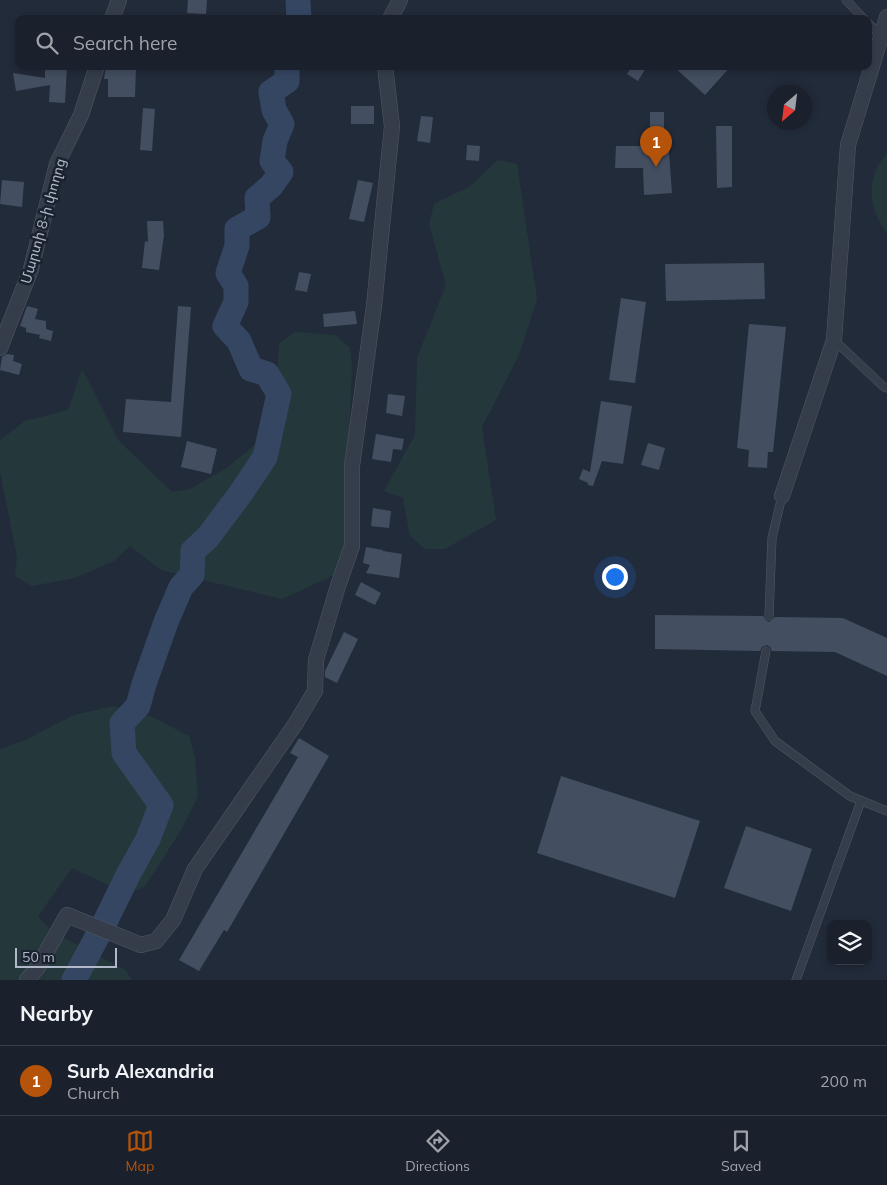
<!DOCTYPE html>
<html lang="en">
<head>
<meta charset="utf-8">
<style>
  body { margin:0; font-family:Mulish,"Noto Sans Armenian",sans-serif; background:#272d38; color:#f1f3f6 }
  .controls { position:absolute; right:15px; bottom:15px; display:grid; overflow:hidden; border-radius:10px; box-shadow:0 2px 8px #0003 }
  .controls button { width:45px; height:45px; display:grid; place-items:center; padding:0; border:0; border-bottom:1px solid #383e48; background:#1a202c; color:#f1f3f6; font:25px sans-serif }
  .compass { position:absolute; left:767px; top:85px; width:45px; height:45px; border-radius:50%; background:#1a202c; box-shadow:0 2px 8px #0003; rotate:208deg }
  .scale { position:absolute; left:15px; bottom:12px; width:102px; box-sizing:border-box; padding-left:5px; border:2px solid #b1b8c7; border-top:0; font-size:14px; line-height:18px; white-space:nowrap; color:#b1b8c7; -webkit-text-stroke:4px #1b222f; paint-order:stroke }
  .you { position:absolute; left:614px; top:576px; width:18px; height:18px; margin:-12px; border:4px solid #fff; border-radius:50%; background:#1a73e8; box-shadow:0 0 0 8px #1a73e833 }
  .badge { display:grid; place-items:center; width:32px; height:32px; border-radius:50%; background:#b45309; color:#fff; font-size:16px; font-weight:700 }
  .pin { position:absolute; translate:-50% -41px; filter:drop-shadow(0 1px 2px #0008) }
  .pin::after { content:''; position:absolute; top:26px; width:18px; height:15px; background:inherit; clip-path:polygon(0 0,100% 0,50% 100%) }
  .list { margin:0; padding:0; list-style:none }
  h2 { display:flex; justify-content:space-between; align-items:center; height:65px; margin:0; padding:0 20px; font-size:21px }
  h2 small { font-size:16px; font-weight:400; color:#9fa3a9 }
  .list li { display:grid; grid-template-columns:32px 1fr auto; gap:15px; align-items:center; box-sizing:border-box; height:70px; padding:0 20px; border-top:1px solid #383e48 }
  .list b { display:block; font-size:19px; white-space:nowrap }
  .list p { margin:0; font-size:16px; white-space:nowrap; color:#9fa3a9 }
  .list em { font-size:16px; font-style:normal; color:#9fa3a9 }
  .icon { flex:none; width:28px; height:28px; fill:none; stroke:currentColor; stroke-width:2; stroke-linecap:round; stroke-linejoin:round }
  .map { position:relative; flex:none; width:887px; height:980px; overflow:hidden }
  .search { position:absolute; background:#1a202c; box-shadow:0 2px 8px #0003; left:15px; right:15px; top:15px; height:55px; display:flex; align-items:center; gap:12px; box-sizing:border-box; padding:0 18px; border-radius:10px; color:#9fa3a9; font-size:19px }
  .sheet { height:135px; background:#1a202c }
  nav { display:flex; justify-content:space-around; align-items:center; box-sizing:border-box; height:70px; border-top:1px solid #383e48; background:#1a202c; font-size:14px; color:#9fa3a9 }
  nav a { display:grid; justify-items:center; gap:2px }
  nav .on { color:#b45309 }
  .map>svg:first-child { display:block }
  .green { fill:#24383c }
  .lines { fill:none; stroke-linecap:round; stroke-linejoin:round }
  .river { stroke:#354662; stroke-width:25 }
  .building { fill:#434e60 }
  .service-casing { stroke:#515866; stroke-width:9 }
  .minor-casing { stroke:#515866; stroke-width:16 }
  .service { stroke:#353d4b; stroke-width:8 }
  .minor { stroke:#353d4b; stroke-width:15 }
  .labels { text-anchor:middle; stroke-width:5; stroke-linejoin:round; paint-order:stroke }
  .street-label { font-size:14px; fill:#b1b8c7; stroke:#1b222f }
</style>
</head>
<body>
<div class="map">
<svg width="887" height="980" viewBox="0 0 887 980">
  <rect width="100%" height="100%" fill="#222b3a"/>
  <!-- green -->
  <path class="green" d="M887 154V233C868 210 865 176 887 154Z
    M498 160 517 164 537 299 519 355 482 427 496 520 445 549H425L410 536 403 498 384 491 415 435 417 358 446 285 429 224 434 204 469 187Z
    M295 332 335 335 350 348 352 366 344 560 334 575 282 599 161 570 130 546 114 561 75 578 32 586 15 576 17 557 0 472V440L25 421 68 410 82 369 119 441 172 492 190 489 228 467 274 429 279 343Z
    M113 706 152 717 189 736 195 758 198 796 180 832 145 886 127 894 72 868 38 916 51 931 125 970 132 980H0V749L25 740 74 715Z"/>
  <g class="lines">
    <!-- river -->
    <path class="river" d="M298 0 299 19
      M74 980 106 920 129 873 148 839 161 805 124 753 122 723 138 706 144 684 166 622 181 587 192 575 193 551 208 537 241 493 265 457 279 394 267 374 251 369 239 341 225 326 236 302V286L228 273 237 246V229L258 217 257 198 271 186 281 172 272 161 275 141 282 124 274 110 271 92 287 81V66"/>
  </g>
  <!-- building -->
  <path class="building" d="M188 0H207L206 14 187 13Z
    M45 66H67L65 103 49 102 50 85 16 91 13 73 45 78Z
    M106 66H136L135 97H108V79H104Z
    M632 66H647L638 81 627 74Z
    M673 66H731L705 95Z
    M351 106H374V124H351Z
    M143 108 155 109 152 151 140 150Z
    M650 112H664V139H668L672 193 644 195 643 168H615L616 146H641V140H650Z
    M421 116 433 117 430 143 417 141Z
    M716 126H732V187L717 188Z
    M467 145 480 146 479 161 466 160Z
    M2 180 24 182 22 207 0 204Z
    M358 180 373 183 364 222 349 219Z
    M147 221H163L164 235 159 270 142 268 145 241 148 242Z
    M764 263 765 299 666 301 665 264Z
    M299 272 311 274 307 292 295 290Z
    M621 298 646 302 635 383 609 380Z
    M27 306 38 309 35 319 46 321V329L53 331 51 341 39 338 40 335 26 332V328L20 326Z
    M178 306 191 307 181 437 123 432 126 399 171 402Z
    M355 311 357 324 324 327 323 314Z
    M749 324 786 327 773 452H768L767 468 748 467 749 450 737 448Z
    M7 354 14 355 13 361 22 364 19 375 0 370 2 357Z
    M388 394 405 396 402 416 386 413Z
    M601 401 632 406 623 464 602 461 593 486 588 485V483L579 479 583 469 590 472Z
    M376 434 404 439 402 450 393 449 391 462 372 459Z
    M187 441 217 449 211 474 181 467Z
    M648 443 665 448 659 470 641 465Z
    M373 508 391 511 389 528 371 526Z
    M366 547 383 550V551L402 554 399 578 366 573 370 565 363 563Z
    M361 582 381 593 375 605 355 595Z
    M655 615 763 616 766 620 769 622 773 619 775 617 843 618 887 638V676L835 652 772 651 770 647 767 645 762 647 760 651 655 649Z
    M344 632 358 639 337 683 325 677V671Z
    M299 738 329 756 227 932 224 930 199 971 179 960 298 757 290 753Z
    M561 776 700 821 675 898 537 853Z
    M746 826 812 849 791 911 724 888Z"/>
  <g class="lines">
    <defs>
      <path id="service" d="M846 0 864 19
        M868 23 881 36
        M834 340 884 387 887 388
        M769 616 772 538 782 496
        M766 651 755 711 775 741 850 796 887 811
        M796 980 861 801"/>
      <path id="minor" d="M112 19 119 0
        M390 19 400 0
        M0 348 31 269 57 164 81 115 97 66
        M782 496 834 340 848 145 887 17
        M27 980 38 967 67 915 141 945 156 941 173 920 195 869 296 723 315 691 316 660 338 586 352 546V466L374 306 392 126 385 66"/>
    </defs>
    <!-- service casing -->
    <use href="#service" class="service-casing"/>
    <!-- minor casing -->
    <use href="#minor" class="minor-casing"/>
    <!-- service -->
    <use href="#service" class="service"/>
    <!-- minor -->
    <use href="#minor" class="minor"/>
  </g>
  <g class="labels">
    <!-- street labels -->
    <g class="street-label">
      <text transform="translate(43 221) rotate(-74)" y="5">Մարտի 8-ի փողոց</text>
    </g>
  </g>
</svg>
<div class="controls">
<button><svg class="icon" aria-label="layers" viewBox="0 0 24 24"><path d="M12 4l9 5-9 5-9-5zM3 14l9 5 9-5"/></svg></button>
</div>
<svg class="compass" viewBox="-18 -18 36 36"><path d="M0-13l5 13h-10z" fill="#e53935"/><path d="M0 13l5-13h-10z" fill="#9fa3a9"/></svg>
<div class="scale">50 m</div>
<div class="you"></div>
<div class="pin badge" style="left:656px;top:167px">1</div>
<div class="search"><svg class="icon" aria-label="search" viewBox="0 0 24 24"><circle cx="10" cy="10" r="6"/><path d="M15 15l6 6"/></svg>Search here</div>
</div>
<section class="sheet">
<h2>Nearby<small></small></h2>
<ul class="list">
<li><span class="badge">1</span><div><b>Surb Alexandria</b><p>Church</p></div><em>200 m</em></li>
</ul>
</section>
<nav>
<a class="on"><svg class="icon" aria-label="map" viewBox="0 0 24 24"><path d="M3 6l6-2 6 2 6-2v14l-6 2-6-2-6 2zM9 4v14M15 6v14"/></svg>Map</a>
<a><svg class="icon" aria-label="directions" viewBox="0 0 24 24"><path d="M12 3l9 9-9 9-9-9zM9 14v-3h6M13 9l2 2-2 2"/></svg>Directions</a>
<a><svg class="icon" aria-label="saved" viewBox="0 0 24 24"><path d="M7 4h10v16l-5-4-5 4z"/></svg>Saved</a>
</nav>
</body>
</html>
